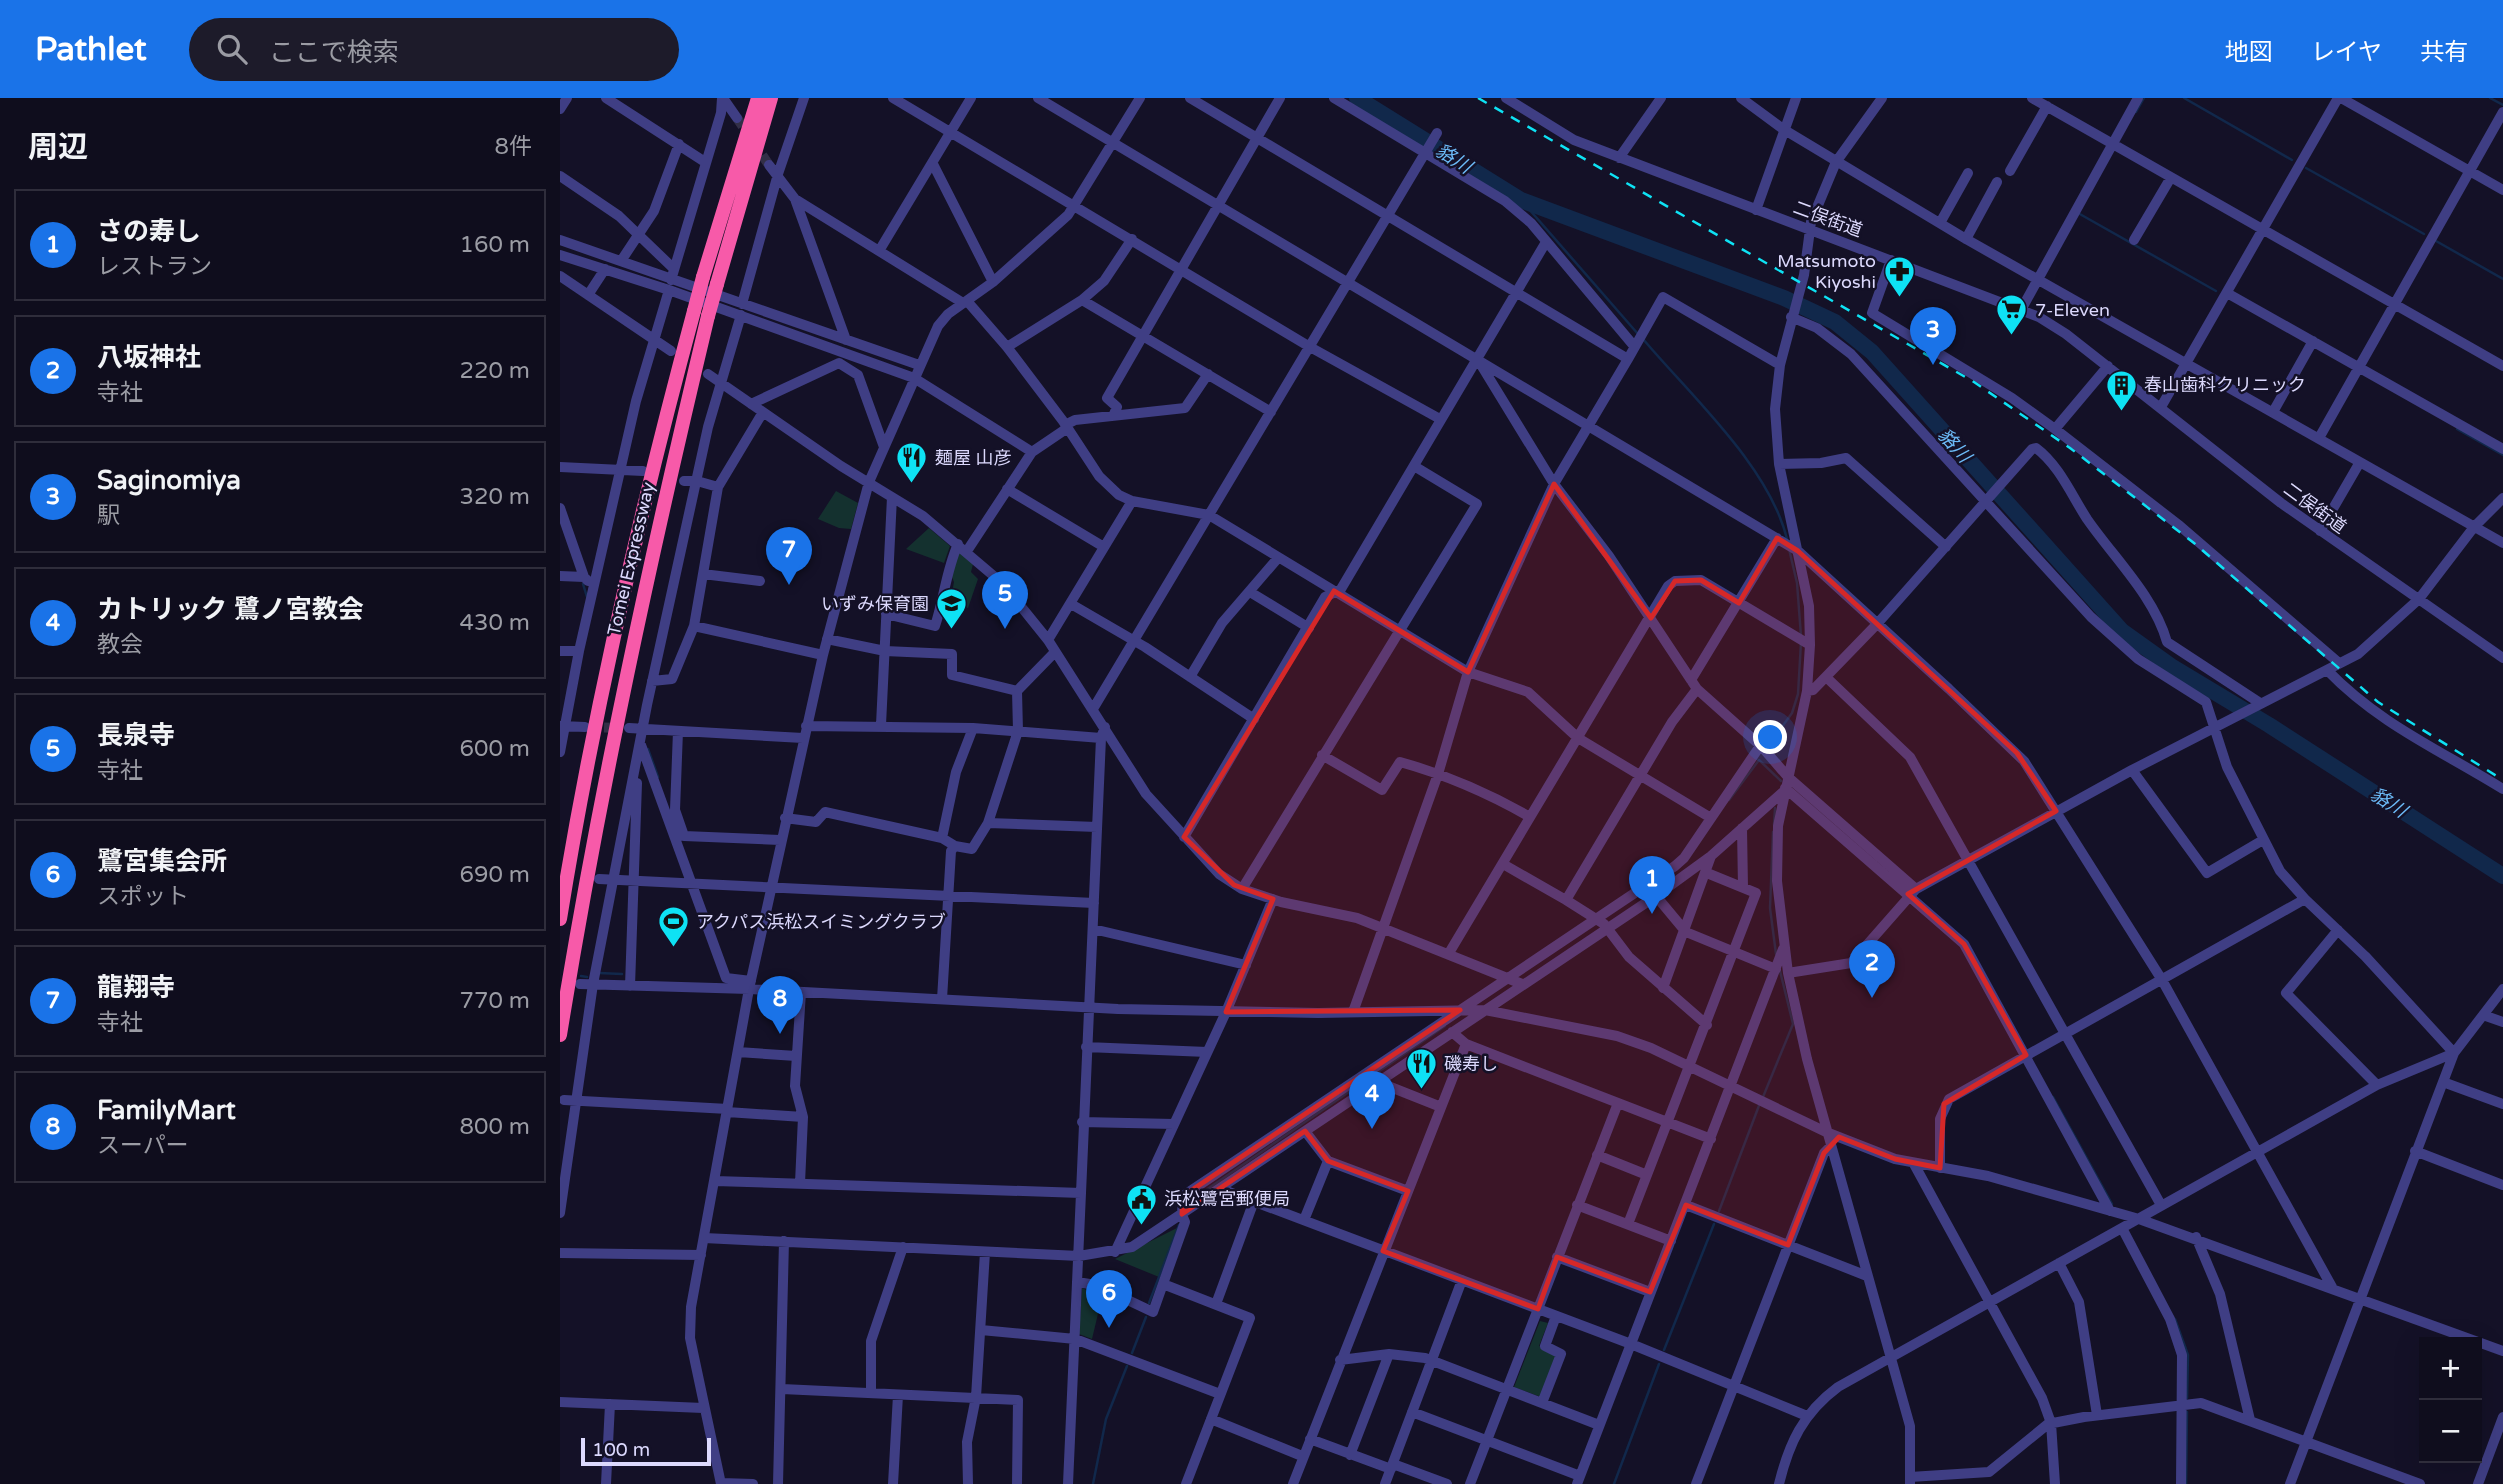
<!DOCTYPE html>
<html lang="ja">
<head>
<meta charset="utf-8">
<style>
  body { margin:0; font-family:"Varela Round","Noto Sans JP",sans-serif; background:#1d1b2a; color:#f1f3f6 }
  .controls { position:absolute; right:21px; bottom:21px; display:grid; overflow:hidden; border-radius:0px; box-shadow:0 7px 28px #0002 }
  .controls button { width:63px; height:63px; display:grid; place-items:center; padding:0; border:0; border-bottom:2px solid #2f2d3b; background:#0f0d1d; color:#f1f3f6; font:35px sans-serif }
  .scale { position:absolute; left:21px; bottom:18px; width:130px; box-sizing:border-box; padding-left:7px; border:4px solid #dcd9fd; border-top:0; font-size:19px; line-height:24px; white-space:nowrap; color:#dcd9fd; -webkit-text-stroke:5px #141127; paint-order:stroke }
  .you { position:absolute; left:1211px; top:640px; width:24px; height:24px; margin:-18px; border:5px solid #fff; border-radius:50%; background:#1a73e8; box-shadow:0 0 0 10px #1a73e833 }
  .badge { display:grid; place-items:center; width:46px; height:46px; border-radius:50%; background:#1a73e8; color:#fff; font-size:23px; font-weight:700 }
  .pin { position:absolute; translate:-50% -58px; filter:drop-shadow(0 2px 4px #0008) }
  .pin::after { content:''; position:absolute; top:37px; width:24px; height:21px; background:inherit; clip-path:polygon(0 0,100% 0,50% 100%) }
  .list { margin:0; padding:0; list-style:none }
  h2 { display:flex; justify-content:space-between; align-items:center; height:91px; margin:0; padding:0 28px; font-size:30px }
  h2 small { font-size:23px; font-weight:400; color:#9b9ca4 }
  .list li { display:grid; grid-template-columns:46px 1fr auto; gap:21px; align-items:center; box-sizing:border-box; height:112px; margin:0 14px 14px; padding:0 14px; border:2px solid #2f2d3b; border-radius:0px }
  .list b { display:block; font-size:26px; white-space:nowrap }
  .list p { margin:0; font-size:23px; white-space:nowrap; color:#9b9ca4 }
  .list em { font-size:23px; font-style:normal; color:#9b9ca4 }
  .icon { flex:none; width:38px; height:38px; fill:none; stroke:currentColor; stroke-width:2; stroke-linecap:round; stroke-linejoin:round }
  .map { position:relative; flex:none; width:1943px; height:1386px; overflow:hidden }
  header { display:flex; align-items:center; gap:42px; box-sizing:border-box; height:98px; padding:0 35px; background:#1a73e8; color:#fff }
  header strong { font-size:33px }
  nav { display:flex; gap:38px; margin-inline-start:auto; font-size:24px }
  .search { width:490px; height:63px; background:#1d1b2a; display:flex; align-items:center; gap:18px; box-sizing:border-box; padding:0 24px; border-radius:38px; color:#9b9ca4; font-size:26px }
  main { display:flex }
  aside { flex:1; background:#0f0d1d }
  .map>svg:first-child { display:block }
  .green { fill:#14312f }
  .lines { fill:none; stroke-linecap:round; stroke-linejoin:round }
  .stream { stroke:#11284b; stroke-width:2.5 }
  .river { stroke:#11284b; stroke-width:16 }
  .minor-tunnel { stroke:#322f47; stroke-width:10; stroke-dasharray:10 5; stroke-linecap:butt }
  .minor { stroke:#3f3e84; stroke-width:10 }
  .highway { stroke:#f75aa9; stroke-width:14 }
  .rail { stroke:#0ee2f4; stroke-width:2.5; stroke-dasharray:10 9; stroke-linecap:butt }
  .highway-bridge { stroke:#f75aa9; stroke-width:14 }
  .marked { fill:#d62828; fill-opacity:0.2; stroke:#d62828; stroke-width:5; stroke-linejoin:round }
  .labels { text-anchor:middle; stroke-width:5; stroke-linejoin:round; paint-order:stroke }
  .street-label { font-size:18px; fill:#dcd9fd; stroke:#141127 }
  .poi-label { font-size:18px; fill:#dcd9fd; stroke:#141127; text-anchor:start }
  .water-label { font-size:19px; font-style:italic; fill:#6cbbf8; stroke:#141127 }
</style>
</head>
<body>
<header>
<strong>Pathlet</strong>
<div class="search"><svg class="icon" aria-label="search" viewBox="0 0 24 24"><circle cx="10" cy="10" r="6"/><path d="M15 15l6 6"/></svg>ここで検索</div>
<nav><a>地図</a><a>レイヤ</a><a>共有</a></nav>
</header>
<main>
<aside>
<h2>周辺<small>8件</small></h2>
<ul class="list">
<li><span class="badge">1</span><div><b>さの寿し</b><p>レストラン</p></div><em>160 m</em></li>
<li><span class="badge">2</span><div><b>八坂神社</b><p>寺社</p></div><em>220 m</em></li>
<li><span class="badge">3</span><div><b>Saginomiya</b><p>駅</p></div><em>320 m</em></li>
<li><span class="badge">4</span><div><b>カトリック 鷺ノ宮教会</b><p>教会</p></div><em>430 m</em></li>
<li><span class="badge">5</span><div><b>長泉寺</b><p>寺社</p></div><em>600 m</em></li>
<li><span class="badge">6</span><div><b>鷺宮集会所</b><p>スポット</p></div><em>690 m</em></li>
<li><span class="badge">7</span><div><b>龍翔寺</b><p>寺社</p></div><em>770 m</em></li>
<li><span class="badge">8</span><div><b>FamilyMart</b><p>スーパー</p></div><em>800 m</em></li>
</ul>
</aside>
<div class="map">
<svg width="1943" height="1386" viewBox="0 0 1943 1386">
  <rect width="100%" height="100%" fill="#141127"/>
  <!-- green -->
  <path class="green" d="M276 393 298 405 291 431 279 430 258 421Z
    M369 430 390 448 384 465 346 451Z
    M400 454 413 466 411 474 418 481 408 510 395 507 397 502 391 500 394 484 390 474Z
    M617 1130 599 1179 555 1161Z
    M522 1190 542 1199 532 1241 519 1236Z
    M980 1223 988 1225 979 1248 996 1257 981 1299 954 1289Z"/>
  <g class="lines">
    <!-- stream -->
    <path class="stream" d="M1624 0 1732 62
      M1930 0 1943 7
      M1576 14 1584 0
      M1746 70 1864 136
      M961 102 1078 236
      M1518 115 1656 193
      M1876 143 1943 181
      M1083 241C1131 298 1209 368 1227 441
      M1897 331 1943 357
      M1229 451 1237 485 1241 538
      M23 486 27 499
      M88 651 98 679
      M1206 651 1232 615 1238 596 1241 544
      M1169 702 1199 662 1221 683
      M1214 727 1215 710
      M1213 734 1210 810 1216 856
      M39 875 62 876
      M21 878 27 879
      M1203 999 1233 926 1220 873
      M1493 999 1552 1106
      M627 1108 630 1103 885 928
      M1159 1113 1200 1005
      M589 1205 619 1127
      M1615 1221 1628 1257 1627 1300
      M1104 1252 1154 1126
      M572 1255 586 1219
      M533 1386 546 1321 567 1268
      M1054 1386 1099 1266
      M1626 1386 1627 1314"/>
    <!-- river -->
    <path class="river" d="M797 0 961 102 1224 200 1275 224 1312 254 1562 533 1611 568 1709 627 1943 778"/>
    <!-- minor-tunnel -->
    <path class="minor-tunnel" d="M177 20 209 67
      M29 629 63 630"/>
    <!-- minor -->
    <path class="minor" d="M46 0 145 64
      M163 0 177 20
      M333 0 750 249 880 321
      M478 0 1238 453 1389 591 1464 663 1602 882 1772 1189
      M630 0 1068 261 1103 199 1220 267
      M774 0 945 103 971 125 1074 248
      M946 0 1014 42 1479 219 1506 236 1721 405 1943 560
      M1181 0 1223 31 1406 141 1943 445
      M1322 0 1276 64 1251 124 1244 177 1220 267 1215 311 1219 366 1249 508 1250 547 1247 593 1218 728 1217 783 1228 875 1247 961 1350 1328V1386
      M1472 0 1943 268
      M1781 0 1943 92
      M0 11 7 0
      M1059 60 1101 0
      M373 66 433 184
      M209 67 235 101 286 242
      M1450 73 1487 8
      M0 78 59 118 114 171
      M235 101 403 205
      M1196 112 1236 0
      M1380 125 1408 75
      M1406 141 1437 84
      M0 142 359 267
      M1574 142 1610 81
      M319 153 411 0
      M0 157 109 192 354 280 472 354
      M1331 162 1312 215 1452 300 1495 331 1548 268
      M61 163 94 113 119 46
      M0 178 111 253
      M111 182 161 15 162 0
      M1667 195 1943 351
      M28 197 45 171
      M522 202 711 314
      M407 203 447 249 503 323 539 378 559 397 572 403 649 417 908 574 968 594 1018 640 1151 720
      M182 206 218 76 244 0
      M1461 212 1578 0
      M447 249 522 202 544 183 572 141
      M918 262 994 386 1049 458 1137 591 1202 649 1228 679 1356 791
      M148 276 281 368 363 418 442 485 488 542 586 696 659 776 682 791 721 804 797 820 962 886
      M191 306 279 265 298 277 324 349
      M1601 309 1778 0
      M1713 314 1753 243
      M554 316 557 309 547 300 720 0
      M505 327 515 322 625 310 648 276
      M1495 331 1620 428 1779 565
      M1759 340 1943 14
      M1219 366 1261 365 1286 360 1386 449
      M0 369 83 373
      M124 383H137L158 389
      M447 391 544 449
      M0 410 24 479
      M1760 433 1800 364
      M407 453 472 354 506 331
      M143 476 200 483
      M0 478 24 479 28 483
      M690 494 749 530
      M511 506 585 549 694 621
      M326 516 375 528C384 501 386 473 398 446
      M134 528 263 557
      M267 541 325 553 392 556V577L457 593
      M488 542 572 403
      M0 553H19
      M1767 572C1819 626 1880 652 1943 691
      M630 579 662 525 718 460
      M1266 579 1350 659 1601 1107
      M1131 582 1217 440
      M92 583 112 581 134 528 158 389 203 314
      M1247 593 1253 592 1317 526 1472 351 1476 350C1499 367 1512 398 1527 421 1554 460 1594 498 1607 544L1700 605
      M533 611 877 35
      M321 627 332 399
      M1 628 25 629
      M246 628 413 630 541 640
      M69 630 243 640
      M118 633 115 712 124 738 220 742
      M81 647 166 880 191 883
      M0 654 19 553 76 303 109 192
      M762 657 822 692 840 664C887 677 928 695 970 719
      M1572 672 1647 775 1703 742
      M1225 690 1404 846 1550 1113
      M225 720 256 724 265 714 382 740 395 748 412 751 428 725 458 633 457 593 495 554
      M428 725 537 729
      M1182 730 1183 790
      M624 739 765 499 781 491 986 144
      M382 740 396 674 413 630
      M943 766 1006 802 1112 624 1137 591
      M39 781 534 805
      M682 791 917 406 854 368
      M1096 798 1126 834 1216 871
      M1006 802 1044 826 1069 859 1147 927
      M533 831 686 867
      M1778 832 1726 895 1817 987
      M889 855 1108 488 1115 483 1141 482 1250 547
      M1228 875 1291 865 1356 791 1572 672 1798 556 1859 501 1914 429 1943 400
      M20 886 189 891 558 911 758 915 925 912 1057 938 1091 950 1266 1034 1335 1061 1428 1078 1579 1121 1943 1253
      M70 888 77 685
      M1103 890 1151 758
      M382 901 391 753 395 748
      M793 914 878 676 908 574 994 386 1068 261
      M1923 917 1943 924
      M892 934 906 946 1151 1041
      M526 949 647 954
      M178 954 236 958
      M822 981 828 988 881 1009
      M1883 984 1943 1006
      M4 1002 168 1011
      M167 1014 243 1019
      M522 1024 614 1026
      M745 1033 768 1063 848 1093
      M1855 1053 1943 1087
      M1037 1057 1087 1077
      M1354 1066 1482 1300 1491 1325 1495 1386
      M1380 1070V1021L1389 1001 1745 801
      M155 1083 521 1095 541 640 545 629
      M240 1085 243 1019 235 988 241 894
      M661 1091 1071 1246 1247 1318
      M1017 1107 1111 1143
      M1126 1107 1307 1178
      M0 1115 33 886 87 607 148 329 181 217
      M744 1122 768 1063
      M1068 1126 1196 795 1147 775
      M1562 1130 1610 1221 1622 1257 1621 1386
      M1636 1139 1660 1196 1690 1322
      M144 1140 519 1158 572 1149 1096 798 1151 758 1223 694
      M555 1154 666 914 713 801
      M0 1155 141 1157
      M997 1159 1090 1194
      M1499 1165 1519 1204 1537 1317
      M517 1184 536 1187 593 1214 625 1124 622 1117 623 1098 1115 768 1124 760 1200 648
      M603 1186 690 1220 626 1386
      M656 1206 694 1103
      M421 1232 515 1241 660 1296
      M780 1262 829 1256 865 1260 1039 1327
      M222 1291 458 1302 457 1386
      M311 1295V1243L343 1149
      M0 1304 143 1310
      M982 1305 1001 1256 985 1248 996 1218
      M852 1314 1020 1378
      M651 1321 742 1358
      M750 1341 831 1371
      M790 1357 829 1256
      M833 1366 887 1386
      M1350 1379 1429 1374 1488 1326 1524 1319 1641 1305 1860 1386
      M161 1385 193 1386
      M46 1386 50 1306
      M161 1386 130 1240 131 1209 189 891 263 557 309 384 378 228 388 216 433 184 508 117 580 0
      M218 1386 224 1143
      M333 1386 338 1297
      M408 1386 407 1344 416 1299 425 1154
      M508 1386 521 1095
      M733 1386 906 946
      M825 1386 902 1182
      M910 1386 1058 1005
      M1017 1386 1223 851
      M1136 1386 1264 1055 1271 1048
      M1219 1386C1229 1345 1243 1315 1278 1289L1817 987 1894 955 1805 858 1745 801 1720 773 1667 669 1646 604 1578 561 1531 519 1291 256 1257 230 1231 219
      M1730 1386 1894 955 1943 891
      M1918 1386 1943 1319"/>
    <!-- highway -->
    <path class="highway" d="M143 179 198 0
      M157 186 211 0
      M0 821C33 616 80 413 134 213
      M0 937C39 695 91 457 148 218"/>
    <!-- rail -->
    <path class="rail" d="M918 0 1414 284 1510 350 1634 445 1818 604 1943 682"/>
    <!-- highway-bridge -->
    <path class="highway-bridge" d="M134 213 143 179
      M148 218 157 186"/>
  </g>
  <!-- marked area -->
  <path class="marked" d="M994 386 1091 520 1115 483 1141 482 1179 505 1217 440 1238 453 1457 655 1496 713 1348 796 1404 846 1466 957 1384 1006 1380 1070 1335 1061 1279 1039 1264 1055 1228 1147 1126 1107 1090 1194 997 1159 978 1211 823 1153 848 1093 768 1063 745 1033 622 1116 623 1098 900 912 666 914 713 801 674 787 624 739 774 493 908 574Z"/>
  <!-- icons -->
  <defs>
    <symbol id="pharmacy-pin" viewBox="-11 -11 22 30"><path d="M0 17L-7.5 6A9.5 9.5 0 1 1 7.5 6Z" fill="#0ee2f4" stroke="#141127"/><path d="M-2-6h4v4h4v4h-4v4h-4v-4h-4v-4h4Z" fill="#111"/></symbol>
    <symbol id="supermarket-pin" viewBox="-11 -11 22 30"><path d="M0 17L-7.5 6A9.5 9.5 0 1 1 7.5 6Z" fill="#0ee2f4" stroke="#141127"/><path d="M-6-5.5h2.5l.6 2H6L4.5 2H-2.5L-4.4-4H-6ZM-1.5 3.2a1.3 1.3 0 1 0 .1 0ZM3 3.2a1.3 1.3 0 1 0 .1 0Z" fill="#111"/></symbol>
    <symbol id="building-pin" viewBox="-11 -11 22 30"><path d="M0 17L-7.5 6A9.5 9.5 0 1 1 7.5 6Z" fill="#0ee2f4" stroke="#141127"/><path d="M-4-6H4V6H1V3H-1V6H-4ZM-2.5-4.3h1.7v1.8h-1.7ZM.8-4.3h1.7v1.8H.8ZM-2.5-1h1.7V.8h-1.7ZM.8-1h1.7V.8H.8Z" fill="#111"/></symbol>
    <symbol id="restaurant-pin" viewBox="-11 -11 22 30"><path d="M0 17L-7.5 6A9.5 9.5 0 1 1 7.5 6Z" fill="#0ee2f4" stroke="#141127"/><path d="M-5-6h1v4h1v-4h1v4h1v-4h1v5L-1.5 .5V6h-2V.5L-5-1ZM5-6V6H3V1.5H1.5Q1.5-4 5-6Z" fill="#111"/></symbol>
    <symbol id="school-pin" viewBox="-11 -11 22 30"><path d="M0 17L-7.5 6A9.5 9.5 0 1 1 7.5 6Z" fill="#0ee2f4" stroke="#141127"/><path d="M0-5L7-2L0 1L-7-2ZM-4 1L0 2.5L4 1V4Q0 6-4 4Z" fill="#111"/></symbol>
    <symbol id="stadium-pin" viewBox="-11 -11 22 30"><path d="M0 17L-7.5 6A9.5 9.5 0 1 1 7.5 6Z" fill="#0ee2f4" stroke="#141127"/><path d="M0-5a6.5 5 0 1 0 0 10a6.5 5 0 1 0 0-10ZM-3.5-1.8h7v3.6h-7Z" fill="#111"/></symbol>
    <symbol id="civic-pin" viewBox="-11 -11 22 30"><path d="M0 17L-7.5 6A9.5 9.5 0 1 1 7.5 6Z" fill="#0ee2f4" stroke="#141127"/><path d="M-.6-6.5H3V-4.5H.6V-3L4-1V1h2V6H-6V1h2V-1L-.6-3ZM-1.2 2.5V6h2.4V2.5Z" fill="#111"/></symbol>
  </defs>
  <g fill-rule="evenodd">
    <use href="#pharmacy-pin" x="1322" y="156" width="35" height="47"/>
    <use href="#supermarket-pin" x="1434" y="194" width="35" height="47"/>
    <use href="#building-pin" x="1544" y="270" width="35" height="47"/>
    <use href="#restaurant-pin" x="334" y="342" width="35" height="47"/>
    <use href="#school-pin" x="374" y="488" width="35" height="47"/>
    <use href="#stadium-pin" x="96" y="806" width="35" height="47"/>
    <use href="#restaurant-pin" x="844" y="948" width="35" height="47"/>
    <use href="#civic-pin" x="564" y="1084" width="35" height="47"/>
  </g>
  <g class="labels">
    <!-- street labels -->
    <g class="street-label">
      <text transform="translate(1268 121) rotate(20)" y="6">二俣街道</text>
      <text transform="translate(1755 410) rotate(36)" y="6">二俣街道</text>
      <text transform="translate(71 461) rotate(-77)" y="6">Tomei Expressway</text>
    </g>
    <!-- poi labels -->
    <g class="poi-label">
      <text x="1316" y="169" text-anchor="end">Matsumoto<tspan x="1316" dy="21">Kiyoshi</tspan></text>
      <text x="1475" y="218">7-Eleven</text>
      <text x="1584" y="293">春山歯科クリニック</text>
      <text x="375" y="366">麺屋 山彦</text>
      <text x="369" y="512" text-anchor="end">いずみ保育園</text>
      <text x="136" y="830">アクパス浜松スイミングクラブ</text>
      <text x="884" y="972">磯寿し</text>
      <text x="604" y="1107">浜松鷺宮郵便局</text>
    </g>
    <!-- water labels -->
    <g class="water-label">
      <text transform="translate(894 60) rotate(32)" y="7">貉川</text>
      <text transform="translate(1395 347) rotate(48)" y="7">貉川</text>
      <text transform="translate(1829 704) rotate(33)" y="7">貉川</text>
    </g>
  </g>
</svg>
<div class="controls">
<button>+</button>
<button>−</button>
</div>
<div class="scale">100 m</div>
<div class="you"></div>
<div class="pin badge" style="left:1092px;top:816px">1</div>
<div class="pin badge" style="left:1312px;top:900px">2</div>
<div class="pin badge" style="left:1373px;top:267px">3</div>
<div class="pin badge" style="left:812px;top:1031px">4</div>
<div class="pin badge" style="left:445px;top:531px">5</div>
<div class="pin badge" style="left:549px;top:1230px">6</div>
<div class="pin badge" style="left:229px;top:487px">7</div>
<div class="pin badge" style="left:220px;top:936px">8</div>
</div>
</main>
</body>
</html>
